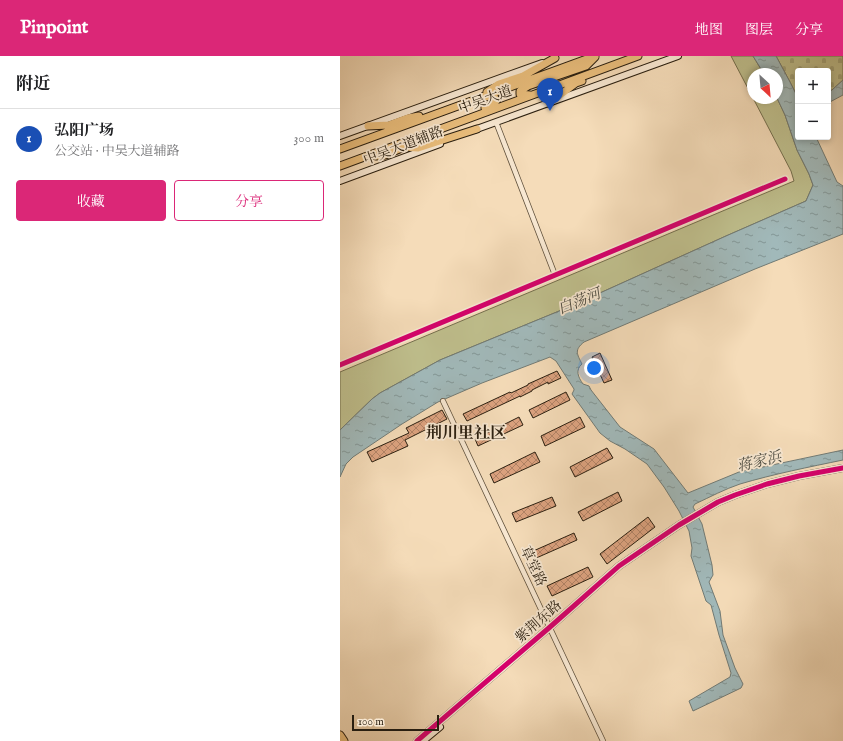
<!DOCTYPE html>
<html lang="zh">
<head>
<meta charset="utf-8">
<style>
  body { margin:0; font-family:"IM FELL English","Noto Serif SC",serif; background:#f2f2f2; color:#202124 }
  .controls { position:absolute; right:12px; top:12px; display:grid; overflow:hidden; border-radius:4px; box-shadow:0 2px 6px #0003 }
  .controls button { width:36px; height:36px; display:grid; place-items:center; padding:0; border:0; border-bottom:1px solid #e0e0e0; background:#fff; color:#202124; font:20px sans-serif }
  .compass { position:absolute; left:407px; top:12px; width:36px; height:36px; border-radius:50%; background:#fff; box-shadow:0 2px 6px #0003; rotate:154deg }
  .scale { position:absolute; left:12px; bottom:10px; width:87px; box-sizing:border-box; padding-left:4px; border:2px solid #2a1f10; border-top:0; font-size:11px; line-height:14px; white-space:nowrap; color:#2a1f10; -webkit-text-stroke:3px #f8e8d2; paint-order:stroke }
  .you { position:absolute; left:254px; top:312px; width:14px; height:14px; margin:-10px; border:3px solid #fff; border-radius:50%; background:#1a73e8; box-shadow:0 0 0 6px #1a73e833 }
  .badge { display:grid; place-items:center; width:26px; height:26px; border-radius:50%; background:#db2777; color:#fff; font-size:13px; font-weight:700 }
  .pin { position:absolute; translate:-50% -33px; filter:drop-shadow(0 1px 2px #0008) }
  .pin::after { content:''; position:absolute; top:21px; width:14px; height:12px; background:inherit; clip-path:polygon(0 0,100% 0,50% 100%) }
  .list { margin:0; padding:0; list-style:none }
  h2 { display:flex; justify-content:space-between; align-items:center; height:52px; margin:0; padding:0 16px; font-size:17px }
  h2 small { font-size:13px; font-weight:400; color:#757577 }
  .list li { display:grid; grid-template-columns:26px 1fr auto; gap:12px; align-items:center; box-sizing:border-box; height:60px; padding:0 16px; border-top:1px solid #e0e0e0 }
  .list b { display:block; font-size:15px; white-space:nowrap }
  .list p { margin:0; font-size:13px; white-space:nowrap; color:#757577 }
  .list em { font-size:13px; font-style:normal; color:#757577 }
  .actions { display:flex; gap:8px; padding:12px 16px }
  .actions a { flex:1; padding:9px 0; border:1px solid #db2777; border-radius:4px; text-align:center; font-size:14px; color:#db2777 }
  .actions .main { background:#db2777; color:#fff }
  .map { position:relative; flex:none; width:503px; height:685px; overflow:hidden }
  header { display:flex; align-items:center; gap:24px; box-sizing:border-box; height:56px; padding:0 20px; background:#db2777; color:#fff }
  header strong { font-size:19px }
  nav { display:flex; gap:22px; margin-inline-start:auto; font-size:14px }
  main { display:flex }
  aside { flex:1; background:#fff }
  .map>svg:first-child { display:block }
  .cemetery { fill:url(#cemetery-stones); stroke:#746f4e }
  .green { fill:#bfbf8d; stroke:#746f4e }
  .water { fill:url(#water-ripples); stroke:#717b76 }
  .building { fill:url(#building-cross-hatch); stroke:#2a1f10 }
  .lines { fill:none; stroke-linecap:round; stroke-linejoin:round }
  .street-casing { stroke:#5d4e3a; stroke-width:6 }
  .secondary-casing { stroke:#2a1f10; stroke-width:8 }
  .primary-casing { stroke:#2a1f10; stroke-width:9 }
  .street { stroke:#f8e8d2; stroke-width:4.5 }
  .secondary { stroke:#f8e8d2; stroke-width:6 }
  .primary { stroke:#eabe7c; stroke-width:7 }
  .cycleway-casing { stroke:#f8e8d2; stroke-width:8 }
  .cycleway { stroke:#d6006c; stroke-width:5 }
  .labels { text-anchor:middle; stroke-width:3.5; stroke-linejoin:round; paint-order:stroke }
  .street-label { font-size:14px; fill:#2a1f10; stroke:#f8e8d2 }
  .water-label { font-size:15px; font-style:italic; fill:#4e4d43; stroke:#f8e8d2 }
  .quarter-label { font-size:16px; font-weight:bold; fill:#2a1f10; stroke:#f8e8d2 }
</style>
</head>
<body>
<header>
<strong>Pinpoint</strong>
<nav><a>地图</a><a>图层</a><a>分享</a></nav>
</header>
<main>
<aside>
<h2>附近<small></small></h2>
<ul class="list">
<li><span class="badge" style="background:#1a4fb4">1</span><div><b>弘阳广场</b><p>公交站 · 中吴大道辅路</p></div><em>300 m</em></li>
</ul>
<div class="actions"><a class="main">收藏</a><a>分享</a></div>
</aside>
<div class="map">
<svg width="503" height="685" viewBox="0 0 503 685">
  <defs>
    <pattern id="cemetery-stones" width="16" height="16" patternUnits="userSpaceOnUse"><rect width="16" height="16" fill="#bfbf8d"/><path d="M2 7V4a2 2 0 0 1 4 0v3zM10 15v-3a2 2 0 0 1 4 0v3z" fill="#a4a479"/></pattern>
    <pattern id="water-ripples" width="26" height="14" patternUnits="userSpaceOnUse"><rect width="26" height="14" fill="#a1b9ba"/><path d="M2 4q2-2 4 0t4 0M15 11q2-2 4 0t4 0" fill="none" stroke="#839696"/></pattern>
    <pattern id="building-cross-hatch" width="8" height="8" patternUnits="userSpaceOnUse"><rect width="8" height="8" fill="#dda380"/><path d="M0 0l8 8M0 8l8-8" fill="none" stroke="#b38467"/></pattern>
  </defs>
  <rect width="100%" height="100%" fill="#f5dcb9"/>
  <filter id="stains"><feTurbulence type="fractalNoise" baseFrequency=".005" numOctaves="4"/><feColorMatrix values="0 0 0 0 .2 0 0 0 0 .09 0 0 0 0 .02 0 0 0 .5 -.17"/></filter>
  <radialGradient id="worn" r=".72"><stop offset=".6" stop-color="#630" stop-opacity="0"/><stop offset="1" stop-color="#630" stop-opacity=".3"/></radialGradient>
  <!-- cemetery -->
  <path class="cemetery" d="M436 0H503V24L492 34 488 36V15H458V38H456L450 26Z"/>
  <!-- green -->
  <path class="green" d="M391 0H413L424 18H413V42Z
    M413 42H437L445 59 457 94 469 118 473 129 466 145 386 180 229 251 100 304 40 337 32 343 0 374V316L454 125 451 115Z"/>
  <!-- water -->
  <path class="water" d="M413 0H436L450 26 456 38H458V81H476L497 126 503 130V178L415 213 244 286C234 294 237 298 242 308 235 314 238 321 243 328L249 330 251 334 280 371 314 393 348 437 399 416 503 394V404C469 411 434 418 400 428 385 433 370 441 355 448L353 451 362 468 372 509 373 519 369 526 380 555 383 579 395 612 403 628 401 632 353 655 349 645 390 621 391 617 379 579 371 549 366 545 351 500 352 492 349 475 339 455 324 431 307 408 285 393 270 385 260 377 232 338 234 334V333L216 305 210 301 142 327 98 346 62 368 13 401 6 408 0 421V374L32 343 40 337 100 304 229 251 386 180 466 145 473 129 469 118 457 94 445 59 437 42V18H424Z
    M503 24V39L488 47V36L492 34Z"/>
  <!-- building -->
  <path class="building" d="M260 297 272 324 264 327 252 301Z
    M217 315 221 322 208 328V326L192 334V335L180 341V340L127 365 123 358 170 336 171 337 188 329V328Z
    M226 336 230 344 193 362 189 354Z
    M102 354 107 363 65 384 68 390 32 406 27 396 69 377 66 372Z
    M179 361 183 369 138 390 135 383Z
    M240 361 245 371 205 390 201 380Z
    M267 392 273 402 235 421 230 411Z
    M195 396 200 406 154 427 150 418Z
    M278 436 282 445 243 465 238 456Z
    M212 441 216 450 176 466 172 457Z
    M308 461 315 471 267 508 260 498Z
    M234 477 237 484 194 503 191 496Z
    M248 511 253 521 212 540 207 530Z"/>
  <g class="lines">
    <defs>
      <path id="street" d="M156 66 215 219
        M0 309 445 123
        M103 345 263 685"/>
      <path id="secondary" d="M134 74 338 0
        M0 80 202 7
        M0 125 100 88
        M77 685 210 571 279 510 339 469 378 446 395 439 427 428 459 420 503 412
        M83 685 100 671"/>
      <path id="primary" d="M147 36 159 28 183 20 215 2
        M190 39 180 38V35L188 30 246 10 255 1
        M144 40 155 42 156 45 152 49 145 52
        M209 47 236 27 242 25
        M28 70 49 69 68 62 79 60
        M0 93 255 0
        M36 100 45 99 64 91 78 92 137 73
        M0 110 298 0
        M0 679 4 685"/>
    </defs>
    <!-- street casing -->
    <use href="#street" class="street-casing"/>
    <!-- secondary casing -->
    <use href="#secondary" class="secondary-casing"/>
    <!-- primary casing -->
    <use href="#primary" class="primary-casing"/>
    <!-- street -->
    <use href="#street" class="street"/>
    <!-- secondary -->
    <use href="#secondary" class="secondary"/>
    <!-- primary -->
    <use href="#primary" class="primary"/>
    <defs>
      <path id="cycleway" d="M0 309 445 123
        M77 685 210 571 279 510 339 469 378 446 395 439 427 428 459 420 503 412"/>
    </defs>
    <!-- cycleway casing -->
    <use href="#cycleway" class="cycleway-casing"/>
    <!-- cycleway -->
    <use href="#cycleway" class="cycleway"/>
  </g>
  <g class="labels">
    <!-- street labels -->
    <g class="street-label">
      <text transform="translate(145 43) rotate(-20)" y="5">中吴大道</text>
      <text transform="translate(63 89) rotate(-21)" y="5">中吴大道辅路</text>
      <text transform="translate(194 510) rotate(65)" y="5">草堂路</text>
      <text transform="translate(198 565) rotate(-41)" y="5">紫荆东路</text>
    </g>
    <!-- water labels -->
    <g class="water-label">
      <text transform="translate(239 245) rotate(-22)" y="5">白荡河</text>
      <text transform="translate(419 405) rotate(-13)" y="5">蒋家浜</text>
    </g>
    <!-- quarter labels -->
    <g class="quarter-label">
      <text x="126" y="382">荆川里社区</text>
    </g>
  </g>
  <rect width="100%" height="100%" filter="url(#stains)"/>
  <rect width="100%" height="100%" fill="url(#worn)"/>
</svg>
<div class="controls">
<button>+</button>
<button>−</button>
</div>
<svg class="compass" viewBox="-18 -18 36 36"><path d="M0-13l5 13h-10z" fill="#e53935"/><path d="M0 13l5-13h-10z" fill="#757577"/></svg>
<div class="scale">100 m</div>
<div class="you"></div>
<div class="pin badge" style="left:210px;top:55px;background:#1a4fb4">1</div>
</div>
</main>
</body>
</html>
